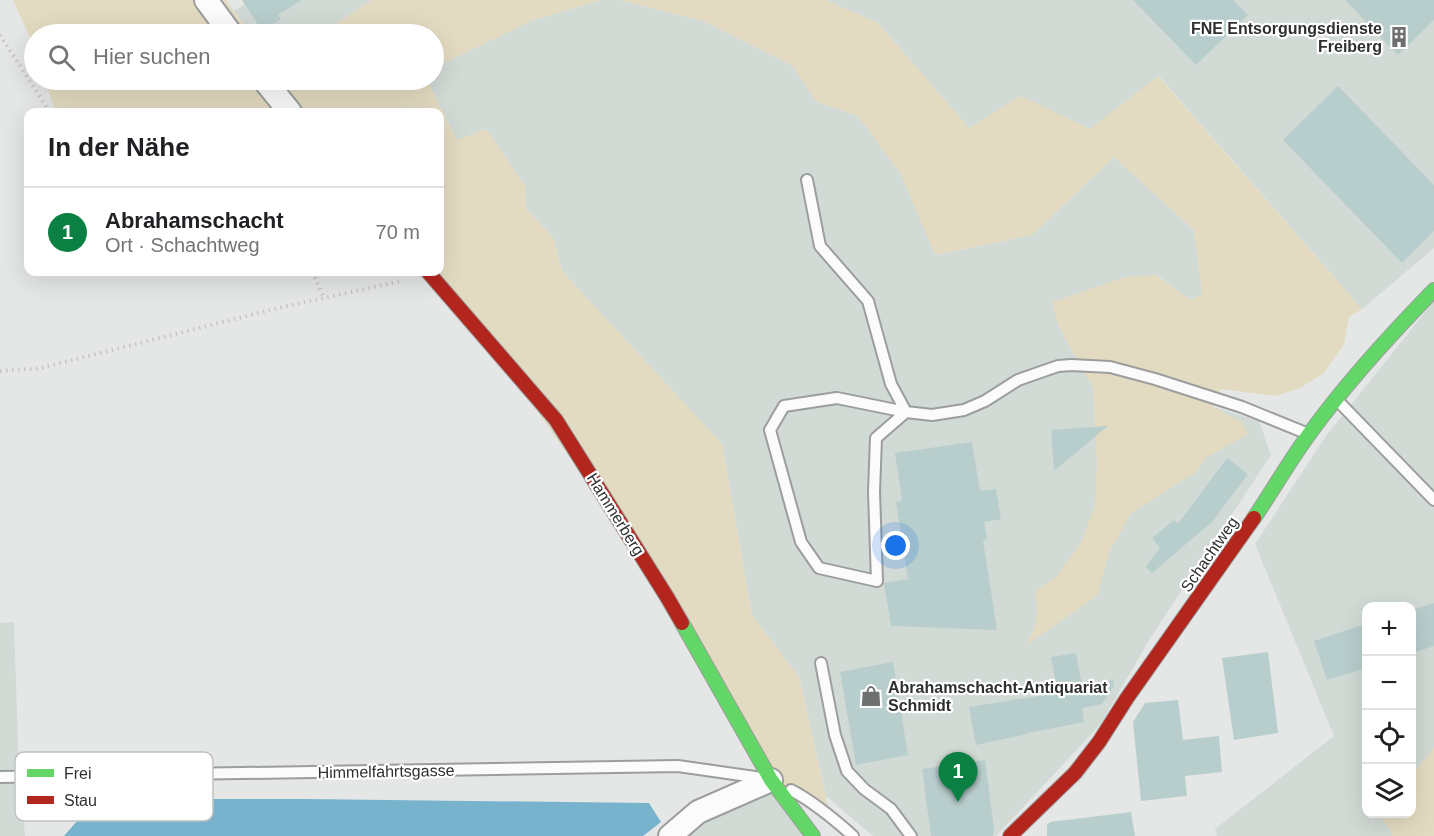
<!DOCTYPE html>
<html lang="de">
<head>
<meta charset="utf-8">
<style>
  body { margin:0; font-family:Arial,sans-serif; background:#f2f2f2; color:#202124 }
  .controls { position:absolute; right:18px; bottom:18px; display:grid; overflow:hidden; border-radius:12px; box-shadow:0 6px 24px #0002 }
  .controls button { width:54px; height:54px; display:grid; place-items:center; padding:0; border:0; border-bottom:2px solid #e0e0e0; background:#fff; color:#202124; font:30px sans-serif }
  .you { position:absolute; left:896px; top:546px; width:21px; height:21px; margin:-15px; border:4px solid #fff; border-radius:50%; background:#1a73e8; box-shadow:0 0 0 9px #1a73e833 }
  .badge { display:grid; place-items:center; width:39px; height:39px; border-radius:50%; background:#0b8043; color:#fff; font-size:20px; font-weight:700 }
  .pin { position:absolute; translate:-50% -50px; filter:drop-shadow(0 2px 3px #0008) }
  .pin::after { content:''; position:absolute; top:32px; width:21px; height:18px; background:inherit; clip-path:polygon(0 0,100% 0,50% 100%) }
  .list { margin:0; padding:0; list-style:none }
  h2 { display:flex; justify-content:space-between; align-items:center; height:78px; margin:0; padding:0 24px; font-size:26px }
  h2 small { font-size:20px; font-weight:400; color:#757577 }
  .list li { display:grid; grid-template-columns:39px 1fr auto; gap:18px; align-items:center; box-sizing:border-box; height:90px; padding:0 24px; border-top:2px solid #e0e0e0 }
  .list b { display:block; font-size:22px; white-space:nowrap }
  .list p { margin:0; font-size:20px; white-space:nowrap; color:#757577 }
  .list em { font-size:20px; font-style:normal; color:#757577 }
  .icon { flex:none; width:33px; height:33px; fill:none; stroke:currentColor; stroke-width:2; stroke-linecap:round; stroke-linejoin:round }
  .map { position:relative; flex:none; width:1434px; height:836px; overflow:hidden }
  .search { position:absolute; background:#fff; box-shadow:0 6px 24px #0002; left:24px; top:24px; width:420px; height:66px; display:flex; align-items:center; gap:15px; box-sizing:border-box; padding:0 21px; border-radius:33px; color:#757577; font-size:22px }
  .panel { position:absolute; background:#fff; box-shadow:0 6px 24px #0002; left:24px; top:108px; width:420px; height:168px; border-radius:12px }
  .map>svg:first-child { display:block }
  .built { fill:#d2dad5 }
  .green { fill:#e3dbc1 }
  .water { fill:#78b3ce }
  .building { fill:#b8cecd }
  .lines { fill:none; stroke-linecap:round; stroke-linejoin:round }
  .lane-casing { stroke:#9b9e9c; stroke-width:14 }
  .street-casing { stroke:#9b9e9c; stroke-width:26 }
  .fast-casing { stroke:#9b9e9c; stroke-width:16 }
  .jam-casing { stroke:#9b9e9c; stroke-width:16 }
  .path { stroke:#c5c6c5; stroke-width:4; stroke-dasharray:1.5 4.5; stroke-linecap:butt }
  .lane { stroke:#fbfbfb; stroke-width:10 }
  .street { stroke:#fbfbfb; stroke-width:22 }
  .fast { stroke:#63d668; stroke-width:14 }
  .jam { stroke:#b3261e; stroke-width:14 }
  .labels { text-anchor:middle; stroke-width:4.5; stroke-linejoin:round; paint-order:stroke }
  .poi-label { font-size:16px; font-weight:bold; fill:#2e302f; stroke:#fff; text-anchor:end }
  .street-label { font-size:16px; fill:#2e302f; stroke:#fff }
  .key { fill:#fff; stroke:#c0c1c1; stroke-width:1.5 }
  .key-label { font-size:16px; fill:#2e302f }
</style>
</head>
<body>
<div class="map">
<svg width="1434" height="836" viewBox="0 0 1434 836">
  <rect width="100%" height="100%" fill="#e4e7e5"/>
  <!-- built -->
  <path class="built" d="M251 0H372L321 34H250L234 11Z
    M601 0H620L703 21 793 66 817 102 858 116 901 174 936 255 1032 235 1114 157 1194 230 1203 294 1190 300 1157 275 1158 390 1259 421 1271 455 1149 640 1100 725 996 836H873L826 796 799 677 752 615 722 444 562 271 553 237 526 209 525 186 486 129 457 140 427 80H434V68L531 21Z
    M825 0H1434V248L1362 309 1159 76 1090 130 1021 97 969 128 878 23Z
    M1434 301V748L1412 774V606H1366V814H1380L1393 836H1217L1215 829 1334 736 1255 544 1326 436Z
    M14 622 19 774 25 836H0V623Z
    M771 780 813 836H670Z"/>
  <!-- green -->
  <path class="green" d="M13 0H226L250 34H34V47Z
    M372 0H601L531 21 434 68V34H321Z
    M620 0H825L878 23 969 128 1021 96 1090 129 1158 76 1362 309 1349 317 1344 344 1324 373 1300 388 1275 396 1221 389 1213 407 1242 422 1248 434 1207 457 1195 473 1131 513 1109 553 1097 596 1026 645C1039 623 1038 615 1035 591L1057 576 1081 543 1095 505 1097 464 1093 388 1058 325 1052 302 1126 277 1156 275 1190 300 1202 294 1194 230 1114 157 1032 235 935 255 901 174 858 116 817 102 793 66 703 21Z
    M45 80H427L457 140 486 129 525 186 526 209 553 237 562 271 722 444 752 615 799 677 830 816 771 780 667 597 440 272V112H59L54 108Z
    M1434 748V836H1393L1380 814H1412V774Z"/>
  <!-- water -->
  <path class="water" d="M96 799H305L649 803 661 822 643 836H64Z"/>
  <!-- building -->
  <path class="building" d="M242 0H302L278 15 281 19 262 31Z
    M1133 0H1233L1248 15 1196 65Z
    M1345 0H1434V20L1398 55Z
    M1338 86 1434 185V231L1402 263 1283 140Z
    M1108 426 1054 471 1051 430Z
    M972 442 980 491 996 489 1001 519 984 522 987 539 983 540 997 630 891 626 884 583 908 579 896 502 902 501 895 453Z
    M1227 458 1248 474 1212 522 1152 573 1146 567 1160 548 1152 538 1174 520 1178 524Z
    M1434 603V646L1412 653V610Z
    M1366 624V668L1327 680 1314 641Z
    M1268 652 1278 733 1234 740 1222 658Z
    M1076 653 1082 685 1113 680 1114 686 1102 704 1082 708 1084 722 1028 733V734L976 745 969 707 1058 693 1051 657Z
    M893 662 908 755 856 765 840 672Z
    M1178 700 1183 740 1219 736 1222 772 1185 776 1187 796 1141 801 1133 722 1145 703Z
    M985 760 994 829 993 836H931L922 769Z
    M1131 812 1135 836H1047V825L1050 822Z"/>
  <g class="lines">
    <defs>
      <path id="lane" d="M807 180 820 246 868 301 891 384 906 412 932 415 964 410 985 401 1018 380 1058 366 1071 365 1110 367 1155 379 1242 407 1306 433
        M837 398 906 412 876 438 874 492 877 581 819 568 801 542 770 430 784 406Z
        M1338 401 1434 500
        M821 663 835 735 847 771 864 789 891 809 911 836
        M0 777 678 766 762 778
        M791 790C814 802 833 818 853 836"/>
      <path id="street" d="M206 0 231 34
        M264 80 290 112
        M670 836 698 812 771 780"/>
      <path id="fast" d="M1254 518C1273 490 1290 460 1310 433 1347 382 1390 335 1434 290
        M682 623 771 780 813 836"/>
      <path id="jam" d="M428 272 556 420 667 597 682 623
        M1010 836 1075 773 1099 742 1127 698 1254 518"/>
    </defs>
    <!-- lane casing -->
    <use href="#lane" class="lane-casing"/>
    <!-- street casing -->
    <use href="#street" class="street-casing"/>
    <!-- fast casing -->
    <use href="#fast" class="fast-casing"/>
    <!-- jam casing -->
    <use href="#jam" class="jam-casing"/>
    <!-- path -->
    <path class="path" d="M0 35 50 112
      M312 272 324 298
      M0 371 41 368 274 309 401 281"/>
    <!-- lane -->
    <use href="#lane" class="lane"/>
    <!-- street -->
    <use href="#street" class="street"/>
    <!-- fast -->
    <use href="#fast" class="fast"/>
    <!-- jam -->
    <use href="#jam" class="jam"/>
  </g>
  <!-- icons -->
  <defs>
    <symbol id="building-bare" viewBox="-9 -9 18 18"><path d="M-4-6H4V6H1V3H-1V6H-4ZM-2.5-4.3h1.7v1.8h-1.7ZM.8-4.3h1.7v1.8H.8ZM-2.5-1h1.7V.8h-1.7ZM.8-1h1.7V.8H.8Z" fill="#6e706f" stroke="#fff" stroke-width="2.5" paint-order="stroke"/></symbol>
    <symbol id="shop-bare" viewBox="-9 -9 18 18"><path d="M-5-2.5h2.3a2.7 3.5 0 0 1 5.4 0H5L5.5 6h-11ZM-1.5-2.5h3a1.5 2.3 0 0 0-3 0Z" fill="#6e706f" stroke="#fff" stroke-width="2.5" paint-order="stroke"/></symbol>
  </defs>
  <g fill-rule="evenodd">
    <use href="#building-bare" x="1384" y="22" width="30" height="30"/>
    <use href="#shop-bare" x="856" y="681" width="30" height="30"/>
  </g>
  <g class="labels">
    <!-- poi labels -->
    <g class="poi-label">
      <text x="1382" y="34">FNE Entsorgungsdienste<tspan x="1382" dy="18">Freiberg</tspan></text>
      <text x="888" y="693" text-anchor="start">Abrahamschacht-Antiquariat<tspan x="888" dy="18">Schmidt</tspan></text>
    </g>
    <!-- street labels -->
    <g class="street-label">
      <text transform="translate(616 514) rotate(58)" y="6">Hammerberg</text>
      <text transform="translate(1209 554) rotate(-55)" y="6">Schachtweg</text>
      <text transform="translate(386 771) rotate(-1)" y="6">Himmelfahrtsgasse</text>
    </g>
  </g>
  <!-- legend -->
  <rect x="15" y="752" width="198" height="69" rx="9" class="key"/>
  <rect x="27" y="769" width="27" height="8" fill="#63d668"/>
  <rect x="27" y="796" width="27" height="8" fill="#b3261e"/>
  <g class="key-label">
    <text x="64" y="779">Frei</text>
    <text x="64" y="806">Stau</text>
  </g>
</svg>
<div class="controls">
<button>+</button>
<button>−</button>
<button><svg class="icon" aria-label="locate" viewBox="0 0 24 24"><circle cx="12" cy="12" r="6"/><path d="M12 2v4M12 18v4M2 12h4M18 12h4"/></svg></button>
<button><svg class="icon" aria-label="layers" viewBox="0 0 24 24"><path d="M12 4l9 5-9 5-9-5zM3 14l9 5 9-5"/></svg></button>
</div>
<div class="you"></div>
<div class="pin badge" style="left:958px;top:802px">1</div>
<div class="search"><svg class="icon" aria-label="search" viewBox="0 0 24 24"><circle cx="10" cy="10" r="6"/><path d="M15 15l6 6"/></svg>Hier suchen</div>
<section class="panel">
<h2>In der Nähe<small></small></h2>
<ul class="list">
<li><span class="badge">1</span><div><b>Abrahamschacht</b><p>Ort · Schachtweg</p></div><em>70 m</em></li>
</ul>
</section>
</div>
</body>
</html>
